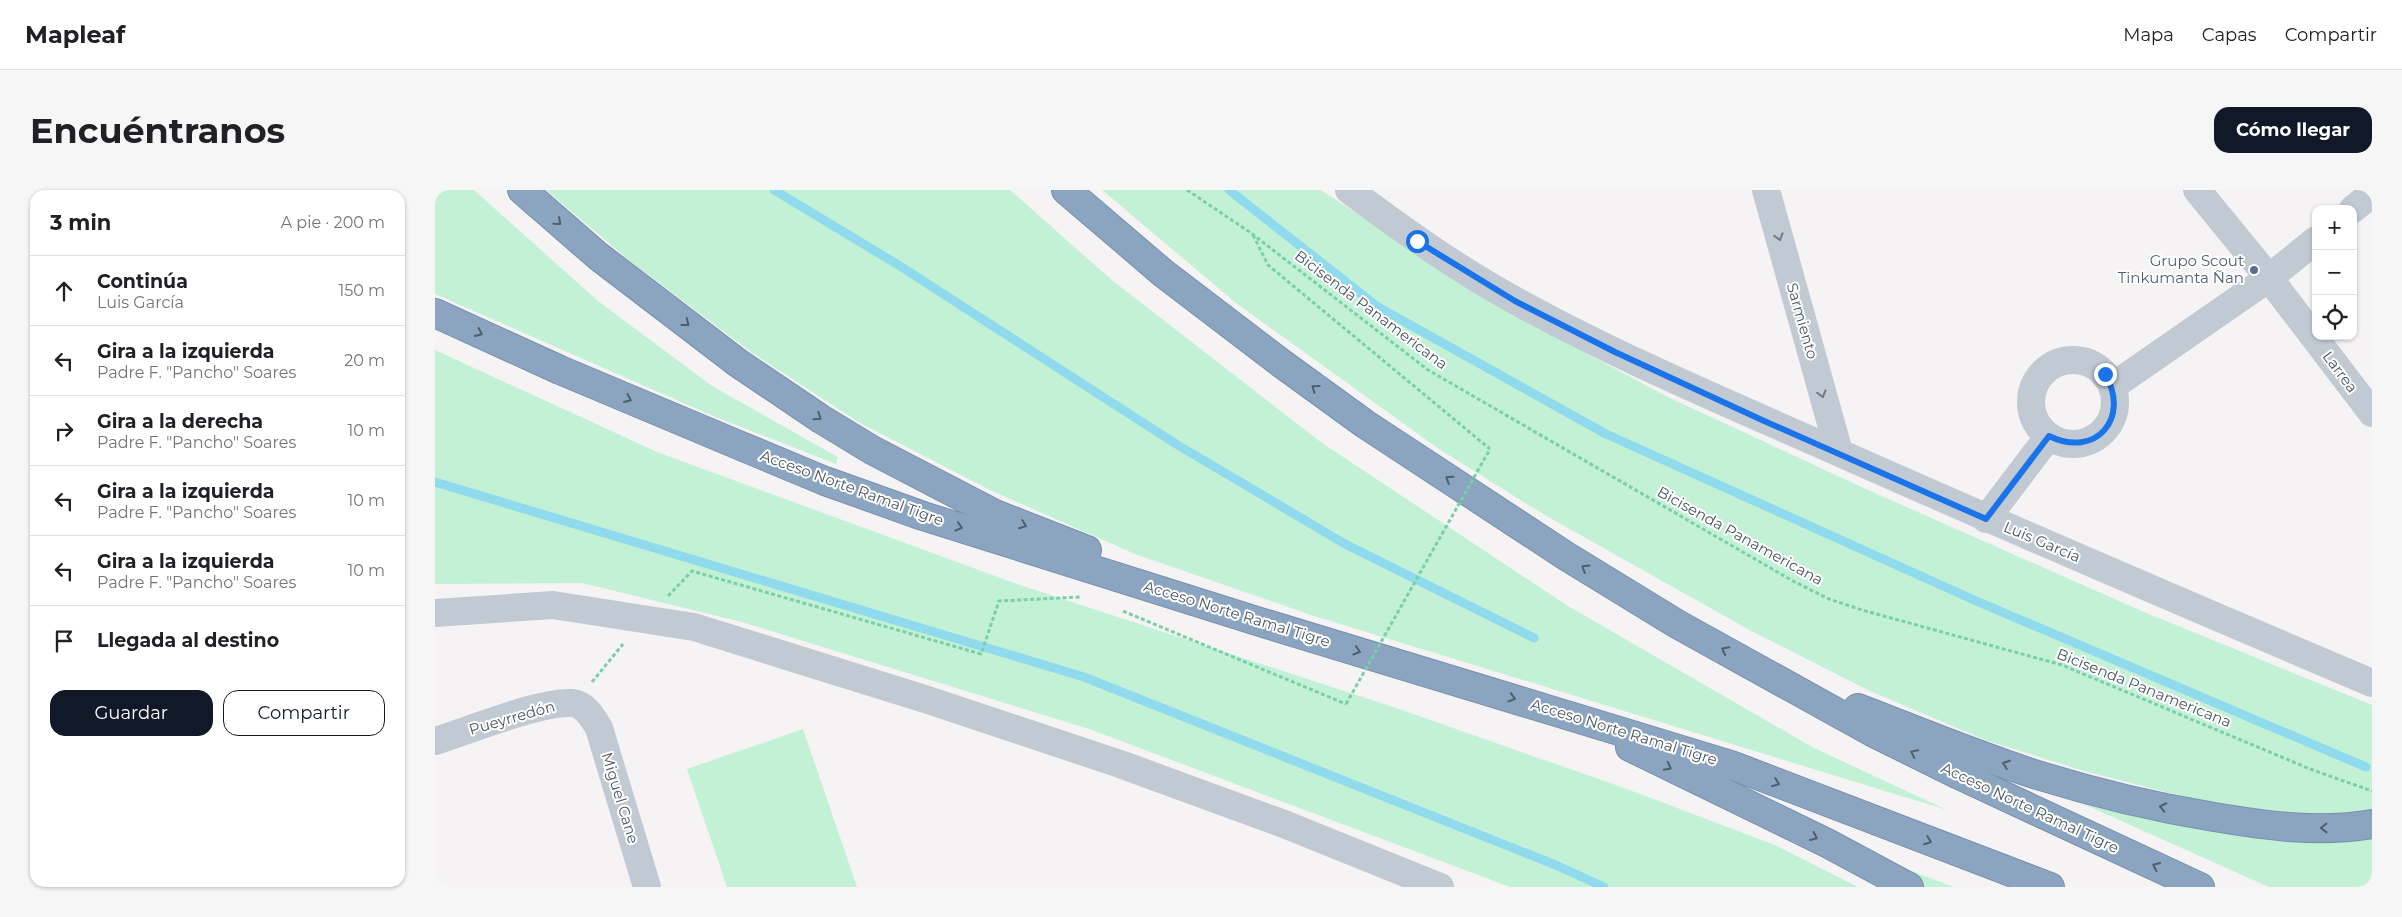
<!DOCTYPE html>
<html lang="es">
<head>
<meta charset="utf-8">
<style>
  body { margin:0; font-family:Montserrat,sans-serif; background:#f6f6f6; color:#202124 }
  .controls { position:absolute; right:15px; top:15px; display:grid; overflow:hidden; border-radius:10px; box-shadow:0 1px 4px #0004 }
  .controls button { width:45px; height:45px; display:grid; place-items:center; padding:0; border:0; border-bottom:1px solid #e0e0e0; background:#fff; color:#202124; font:25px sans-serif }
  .stop { position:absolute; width:15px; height:15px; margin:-11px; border:4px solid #1a73e8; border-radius:50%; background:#fff }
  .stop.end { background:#1a73e8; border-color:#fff; box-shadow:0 1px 5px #0008 }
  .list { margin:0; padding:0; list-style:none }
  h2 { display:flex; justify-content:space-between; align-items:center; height:65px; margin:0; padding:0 20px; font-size:21px }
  h2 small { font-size:16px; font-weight:400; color:#757577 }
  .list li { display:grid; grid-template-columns:32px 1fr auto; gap:15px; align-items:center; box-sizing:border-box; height:70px; padding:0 20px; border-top:1px solid #e0e0e0 }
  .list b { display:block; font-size:19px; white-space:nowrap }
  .list p { margin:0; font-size:16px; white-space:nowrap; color:#757577 }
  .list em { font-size:16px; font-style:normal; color:#757577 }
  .actions { display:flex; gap:10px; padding:15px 20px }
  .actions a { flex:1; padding:11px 0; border:1px solid #111827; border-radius:15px; text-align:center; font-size:18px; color:#111827 }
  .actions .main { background:#111827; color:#fff }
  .icon { flex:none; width:28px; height:28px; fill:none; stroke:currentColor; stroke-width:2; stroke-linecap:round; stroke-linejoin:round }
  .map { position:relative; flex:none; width:1937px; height:697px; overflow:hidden; border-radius:15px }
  header { display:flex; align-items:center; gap:30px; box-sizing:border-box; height:70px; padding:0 25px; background:#fff; border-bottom:1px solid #e0e0e0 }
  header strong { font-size:24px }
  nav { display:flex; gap:28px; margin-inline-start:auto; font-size:18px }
  .intro { display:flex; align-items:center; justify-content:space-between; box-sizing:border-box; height:120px; padding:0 30px }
  h1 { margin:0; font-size:35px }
  .button { padding:12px 22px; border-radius:15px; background:#111827; color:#fff; font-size:18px; font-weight:700 }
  main { display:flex; gap:30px; padding:0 30px }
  aside { flex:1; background:#fff; border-radius:15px; box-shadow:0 1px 4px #0004 }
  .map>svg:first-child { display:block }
  .green { fill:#c3f1d5 }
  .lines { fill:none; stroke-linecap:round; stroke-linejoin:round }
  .stream { stroke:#90daee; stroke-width:9 }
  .highway-casing { stroke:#7690ad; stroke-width:30 }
  .path { stroke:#7ad0a6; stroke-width:3; stroke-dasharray:4 2.5; stroke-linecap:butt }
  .minor { stroke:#c1cad2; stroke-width:28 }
  .highway { stroke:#8ba5c1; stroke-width:28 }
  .path-bridge { stroke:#7ad0a6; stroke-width:3; stroke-dasharray:4 2.5; stroke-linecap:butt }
  .oneway { stroke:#505e6b }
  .oneway2 { stroke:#6e7983 }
  .route { stroke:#1a73e8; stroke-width:6 }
  .service-dot { fill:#5c6f8a; stroke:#fff; stroke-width:2 }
  .labels { text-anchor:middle; stroke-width:4; stroke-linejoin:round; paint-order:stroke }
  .service-label { font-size:15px; fill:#4e5e75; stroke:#fff; text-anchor:end }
  .street-label { font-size:15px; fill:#4a5661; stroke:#fff }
</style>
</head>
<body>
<header>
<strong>Mapleaf</strong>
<nav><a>Mapa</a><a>Capas</a><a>Compartir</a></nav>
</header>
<div class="intro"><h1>Encuéntranos</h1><a class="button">Cómo llegar</a></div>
<main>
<aside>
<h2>3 min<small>A pie · 200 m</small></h2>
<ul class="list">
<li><svg class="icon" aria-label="ahead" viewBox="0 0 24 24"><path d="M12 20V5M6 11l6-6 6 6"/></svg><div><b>Continúa</b><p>Luis García</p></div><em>150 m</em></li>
<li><svg class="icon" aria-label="left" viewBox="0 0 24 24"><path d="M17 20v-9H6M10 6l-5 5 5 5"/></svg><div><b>Gira a la izquierda</b><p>Padre F. &quot;Pancho&quot; Soares</p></div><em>20 m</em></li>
<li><svg class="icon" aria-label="right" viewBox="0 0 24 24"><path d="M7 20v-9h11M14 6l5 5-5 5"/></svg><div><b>Gira a la derecha</b><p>Padre F. &quot;Pancho&quot; Soares</p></div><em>10 m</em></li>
<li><svg class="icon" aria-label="left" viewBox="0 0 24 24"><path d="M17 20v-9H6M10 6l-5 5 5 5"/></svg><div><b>Gira a la izquierda</b><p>Padre F. &quot;Pancho&quot; Soares</p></div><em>10 m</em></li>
<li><svg class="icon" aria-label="left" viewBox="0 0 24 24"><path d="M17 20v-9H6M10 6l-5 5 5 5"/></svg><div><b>Gira a la izquierda</b><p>Padre F. &quot;Pancho&quot; Soares</p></div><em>10 m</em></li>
<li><svg class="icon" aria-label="arrive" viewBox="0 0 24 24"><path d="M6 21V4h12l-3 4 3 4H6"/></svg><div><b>Llegada al destino</b></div></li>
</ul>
<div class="actions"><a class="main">Guardar</a><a>Compartir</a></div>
</aside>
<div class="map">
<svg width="1937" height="697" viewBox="0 0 1937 697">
  <rect width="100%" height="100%" fill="#f5f3f3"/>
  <!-- green -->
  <path class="green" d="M0 0H39L163 111 277 196 403 267 401 274 278 226 0 104Z
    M111 0H575L678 91 887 253 1133 416 1377 557 1512 620 876 425 700 364 557 301 425 233 316 162 195 71Z
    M667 0H886L1068 119 1235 208 1433 300 1709 422 1937 515V620L1881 625 1786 616 1649 581 1550 550 1433 500 1318 442 1108 324 1004 259 801 113Z
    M0 160 222 262 582 394 961 518 1192 599 1340 655 1423 697H1075L654 539 307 432 147 393 0 394Z
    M368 539 422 697H292L252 579Z
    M1608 596 1937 644V697H1834Z
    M1437 666 1519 697H1486Z"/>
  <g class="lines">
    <!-- stream -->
    <path class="stream" d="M339 0 465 76 741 254 910 354 1099 448
      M794 0 943 117 1171 244 1539 410 1931 577
      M0 292 649 487 1123 676 1169 697"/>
    <defs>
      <path id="highway" d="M87 0 163 66 303 173 386 229 437 260 560 324 652 360
        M631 0 728 83 846 173 930 234 1131 366 1242 434 1437 542 1524 585 1765 697
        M0 123 125 180 306 256 390 291 488 326 825 432 1296 575 1615 697
        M1423 518C1480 540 1538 564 1596 583 1656 602 1718 617 1779 627 1832 636 1884 643 1937 634
        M1195 557 1392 653 1474 697"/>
    </defs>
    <!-- highway casing -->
    <use href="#highway" class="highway-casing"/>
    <!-- path -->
    <path class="path" d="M752 0 816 43 993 180 1358 391 1394 409 1427 420 1627 475 1875 579 1937 601
      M818 45 833 75 1055 259
      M233 406 257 381 546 464 564 411 645 407
      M688 421 911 514
      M157 492 188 454"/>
    <!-- minor -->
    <path class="minor" d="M914 0C968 40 1022 79 1081 111 1186 169 1297 215 1407 264 1583 342 1760 418 1937 493
      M1331 0 1404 262
      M1762 0 1834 88 1937 223
      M1918 19 1937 4
      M1596 212a42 42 0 1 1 84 0a42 42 0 1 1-84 0Z
      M1678 196 1834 88 1881 50
      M1551 329 1614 246
      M0 423 118 415 259 437 493 510 685 574 849 634 1005 697
      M0 551C33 541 105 511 137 513 150 514 158 528 164 538L212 697"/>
    <!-- highway -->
    <use href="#highway" class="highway"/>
    <!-- path-bridge -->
    <path class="path-bridge" d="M911 514 1055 259"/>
  </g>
  <!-- one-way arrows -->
  <defs><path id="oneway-chevron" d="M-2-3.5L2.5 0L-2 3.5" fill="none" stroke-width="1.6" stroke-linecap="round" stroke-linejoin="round" transform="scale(1.25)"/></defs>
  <g class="oneway">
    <use href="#oneway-chevron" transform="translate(123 32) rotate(41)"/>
    <use href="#oneway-chevron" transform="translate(251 133) rotate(37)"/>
    <use href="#oneway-chevron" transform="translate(44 143) rotate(25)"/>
    <use href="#oneway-chevron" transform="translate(880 198) rotate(-144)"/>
    <use href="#oneway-chevron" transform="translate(193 209) rotate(23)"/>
    <use href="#oneway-chevron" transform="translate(383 227) rotate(33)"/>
    <use href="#oneway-chevron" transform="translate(1014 289) rotate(-147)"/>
    <use href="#oneway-chevron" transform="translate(588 335) rotate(21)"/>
    <use href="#oneway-chevron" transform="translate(524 337) rotate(17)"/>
    <use href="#oneway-chevron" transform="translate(1150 378) rotate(-148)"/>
    <use href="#oneway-chevron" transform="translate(1290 460) rotate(-152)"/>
    <use href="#oneway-chevron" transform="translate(922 461) rotate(17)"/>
    <use href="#oneway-chevron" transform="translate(1077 508) rotate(17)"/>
    <use href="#oneway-chevron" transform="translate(1479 563) rotate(-154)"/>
    <use href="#oneway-chevron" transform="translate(1571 574) rotate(-160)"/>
    <use href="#oneway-chevron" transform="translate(1233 577) rotate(27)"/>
    <use href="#oneway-chevron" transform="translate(1341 593) rotate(21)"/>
    <use href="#oneway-chevron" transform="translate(1728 617) rotate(-168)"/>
    <use href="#oneway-chevron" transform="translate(1889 638) rotate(179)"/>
    <use href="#oneway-chevron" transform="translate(1379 647) rotate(25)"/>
    <use href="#oneway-chevron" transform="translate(1493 651) rotate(21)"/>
    <use href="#oneway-chevron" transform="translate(1721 676) rotate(-155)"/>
  </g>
  <g class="oneway2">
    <use href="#oneway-chevron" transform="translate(1344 47) rotate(74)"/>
    <use href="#oneway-chevron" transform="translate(1387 204) rotate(74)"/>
  </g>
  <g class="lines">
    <!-- route -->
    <path class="route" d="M982 51 1080 111 1180 162 1327 230 1551 329 1614 246C1661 269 1696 228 1670 184"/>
  </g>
  <!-- markers -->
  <circle class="service-dot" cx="1819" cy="80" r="5"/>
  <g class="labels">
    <!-- service labels -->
    <g class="service-label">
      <text x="1809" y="76">Grupo Scout<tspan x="1809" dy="17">Tinkumanta Ñan</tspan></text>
    </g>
    <!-- street labels -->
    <g class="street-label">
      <text transform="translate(936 120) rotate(37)" y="5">Bicisenda Panamericana</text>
      <text transform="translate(1367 131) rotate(74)" y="5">Sarmiento</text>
      <text transform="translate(1905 182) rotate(53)" y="5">Larrea</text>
      <text transform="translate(417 298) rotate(20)" y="5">Acceso Norte Ramal Tigre</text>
      <text transform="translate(1305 346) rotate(29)" y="5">Bicisenda Panamericana</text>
      <text transform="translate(1607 352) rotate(23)" y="5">Luis García</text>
      <text transform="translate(802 424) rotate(17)" y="5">Acceso Norte Ramal Tigre</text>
      <text transform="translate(1709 498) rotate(22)" y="5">Bicisenda Panamericana</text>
      <text transform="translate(77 528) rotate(-16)" y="5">Pueyrredón</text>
      <text transform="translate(1189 542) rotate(17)" y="5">Acceso Norte Ramal Tigre</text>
      <text transform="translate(185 608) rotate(73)" y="5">Miguel Cane</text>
      <text transform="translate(1595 618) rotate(25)" y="5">Acceso Norte Ramal Tigre</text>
    </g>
  </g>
</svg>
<div class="controls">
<button>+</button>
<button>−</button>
<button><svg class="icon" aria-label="locate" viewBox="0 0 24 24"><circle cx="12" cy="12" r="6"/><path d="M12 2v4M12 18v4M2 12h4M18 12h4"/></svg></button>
</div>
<div class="stop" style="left:982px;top:51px"></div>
<div class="stop end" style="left:1670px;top:184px"></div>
</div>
</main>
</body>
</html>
